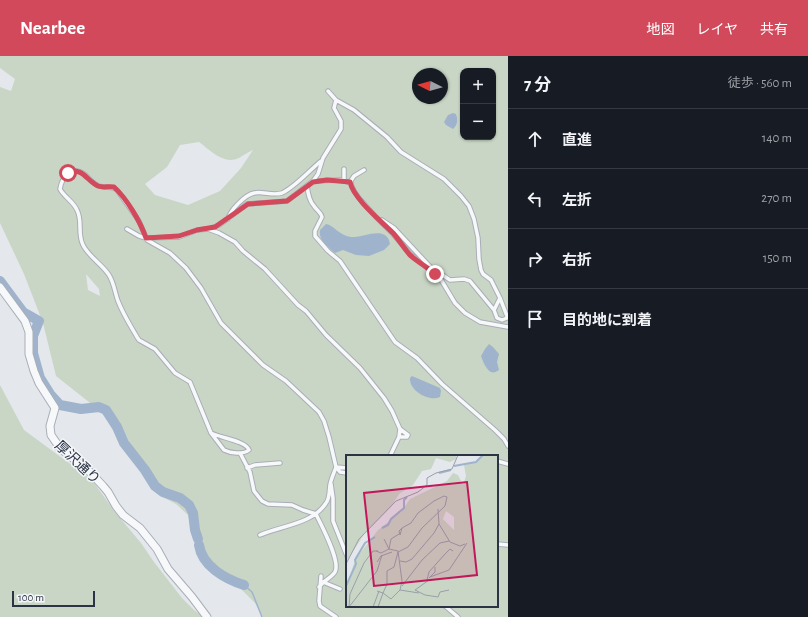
<!DOCTYPE html>
<html lang="ja">
<head>
<meta charset="utf-8">
<style>
  body { margin:0; font-family:"Alegreya Sans","Noto Sans JP",sans-serif; background:#242831; color:#f1f3f6 }
  .controls { position:absolute; right:12px; top:12px; display:grid; overflow:hidden; border-radius:8px; box-shadow:0 1px 3px #0004 }
  .controls button { width:36px; height:36px; display:grid; place-items:center; padding:0; border:0; border-bottom:1px solid #363941; background:#171b24; color:#f1f3f6; font:20px sans-serif }
  .compass { position:absolute; left:412px; top:12px; width:36px; height:36px; border-radius:50%; background:#171b24; box-shadow:0 1px 3px #0004; rotate:276deg }
  .scale { position:absolute; left:12px; bottom:10px; width:83px; box-sizing:border-box; padding-left:4px; border:2px solid #2b3445; border-top:0; font-size:11px; line-height:14px; white-space:nowrap; color:#2b3445; -webkit-text-stroke:3px #f4f6f9; paint-order:stroke }
  .stop { position:absolute; width:12px; height:12px; margin:-9px; border:3px solid #d1495b; border-radius:50%; background:#fff }
  .stop.end { background:#d1495b; border-color:#fff; box-shadow:0 1px 4px #0008 }
  .list { margin:0; padding:0; list-style:none }
  h2 { display:flex; justify-content:space-between; align-items:center; height:52px; margin:0; padding:0 16px; font-size:17px }
  h2 small { font-size:13px; font-weight:400; color:#9ea1a6 }
  .list li { display:grid; grid-template-columns:26px 1fr auto; gap:12px; align-items:center; box-sizing:border-box; height:60px; padding:0 16px; border-top:1px solid #363941 }
  .list b { display:block; font-size:15px; white-space:nowrap }
  .list em { font-size:13px; font-style:normal; color:#9ea1a6 }
  .icon { flex:none; width:22px; height:22px; fill:none; stroke:currentColor; stroke-width:2; stroke-linecap:round; stroke-linejoin:round }
  .map { position:relative; flex:none; width:508px; height:561px; overflow:hidden }
  header { display:flex; align-items:center; gap:24px; box-sizing:border-box; height:56px; padding:0 20px; background:#d1495b; color:#fff }
  header strong { font-size:19px }
  nav { display:flex; gap:22px; margin-inline-start:auto; font-size:14px }
  main { display:flex }
  aside { flex:1; background:#171b24 }
  .map>svg:first-child { display:block }
  .green { fill:#c9d6c5; fill-rule:evenodd }
  .water { fill:#9fb4cc }
  .lines { fill:none; stroke-linecap:round; stroke-linejoin:round }
  .stream { stroke:#9fb4cc; stroke-width:1.5 }
  .river { stroke:#9fb4cc; stroke-width:10 }
  .service-casing { stroke:#a9aeb7; stroke-width:5.5 }
  .minor-casing { stroke:#a9aeb7; stroke-width:9 }
  .service { stroke:#f7f8fa; stroke-width:3.5 }
  .minor { stroke:#f7f8fa; stroke-width:7 }
  .route { stroke:#d1495b; stroke-width:5 }
  .labels { text-anchor:middle; stroke-width:3; stroke-linejoin:round; paint-order:stroke }
  .street-label { font-size:14px; fill:#2b3445; stroke:#f4f6f9 }
  .inset-river { fill:none; stroke:#9fb4cc; stroke-width:2 }
  .inset-road { fill:none; stroke:#9a9fa9; stroke-width:1 }
  .view { fill:#c2185b; fill-opacity:0.15; stroke:#c2185b; stroke-width:2 }
  .inset-edge { fill:none; stroke:#2b3445; stroke-width:2 }
</style>
</head>
<body>
<header>
<strong>Nearbee</strong>
<nav><a>地図</a><a>レイヤ</a><a>共有</a></nav>
</header>
<main>
<div class="map">
<svg width="508" height="561" viewBox="0 0 508 561">
  <rect width="100%" height="100%" fill="#e4e7ec"/>
  <!-- green -->
  <path class="green" d="M0 0H508V561H263L255 547 238 530 210 511 194 483 188 459 176 448 157 438 143 414 123 373 56 320 43 267 24 218 0 167V31L11 35 15 23 0 12ZM463 15H493V81H463ZM418 18H442V42H418ZM199 86C211 95 224 109 239 102 244 99 248 96 253 94L241 112 220 135 188 149 155 139 145 128 167 111 180 89ZM86 218 99 233 100 240 88 234ZM347 400H497V550H347Z
    M0 329 24 374 92 424 115 456 141 487 154 506 182 542 194 554 204 561H0Z"/>
  <!-- water -->
  <path class="water" d="M453 57 456 58C458 63 458 69 453 73L446 69 444 66 448 59Z
    M326 168C334 169 338 179 351 181 363 182 387 168 390 188L384 194 369 200 356 199 343 194 335 197C328 191 318 184 320 174Z
    M489 288 493 291 499 298 497 306 499 314C489 322 484 308 481 300L485 293Z
    M412 320 440 332 441 335 440 341C428 346 409 334 410 322Z"/>
  <g class="lines">
    <!-- stream -->
    <path class="stream" d="M244 529 252 536 262 561"/>
    <!-- river -->
    <path class="river" d="M0 225 23 256 39 265 33 280V297L40 322 50 338 60 349 81 353 99 351 106 354 117 371 124 387 145 414 155 430 163 436 180 442 189 449 193 457 195 474 198 483
      M199 489C202 510 225 523 244 529"/>
    <defs>
      <path id="service" d="M328 35 336 44 354 54 387 81 401 96 444 123 461 140 469 150 474 163 478 182 479 203 481 214 483 218 491 224 500 242 494 254
        M364 114 354 120 350 126 354 135 359 142 376 161 393 178 410 198 440 222 455 247 465 257 480 266 508 271
        M344 124V113
        M313 125 341 124 351 127
        M307 130C308 137 309 145 314 150 317 155 321 156 322 161L315 175V180L328 195 340 205 395 286 417 302 442 328 495 374 504 383 508 390
        M228 163C230 154 245 139 254 137 262 135 273 140 282 137 294 132 310 114 321 105
        M382 164 394 172 436 217
        M127 173 139 180 146 182 179 181 197 174 208 173 219 177 235 186 243 195 265 213 298 249 306 255 326 279 360 312 384 342 392 355 400 373 399 381 390 400
        M209 173 219 169 247 148 287 145 313 125 318 118 323 102 341 73V65L334 52 336 44
        M435 214 450 224 464 223 470 225 494 254 497 262 502 264 507 262V260L500 242
        M211 377C221 382 246 385 249 394 243 399 230 397 224 394L211 377 190 326 175 317 155 293 139 284 137 281C130 269 123 258 118 245 115 237 114 227 109 219 102 208 89 201 83 189 77 177 83 166 77 154 73 145 64 141 60 133 62 121 71 109 84 118 89 122 93 128 99 130 106 133 111 129 117 134L139 165 147 184 170 197 186 212 201 232 221 267 263 309 286 325 319 356 324 365 329 381 336 411 340 416 347 417
        M399 381H407L408 379 400 373
        M240 397 250 416 254 435 262 445 268 448 292 449 303 454 316 458C321 469 341 505 335 516 331 522 323 525 319 531
        M497 405 508 408
        M247 412 255 409 280 407
        M331 428 333 442V465L347 500
        M260 479C280 470 313 468 326 447 330 442 329 435 330 429 331 423 334 417 336 411L347 412
        M497 488 508 489
        M321 520 319 545 320 550 336 561
        M323 526 340 533
        M445 550 458 561"/>
      <path id="minor" d="M0 231 25 265 29 276V298L34 315 39 327 55 352 50 370 51 379 60 392 89 415 103 430 108 436 116 450 123 459 140 472 157 493 168 513 192 541 207 561"/>
    </defs>
    <!-- service casing -->
    <use href="#service" class="service-casing"/>
    <!-- minor casing -->
    <use href="#minor" class="minor-casing"/>
    <!-- service -->
    <use href="#service" class="service"/>
    <!-- minor -->
    <use href="#minor" class="minor"/>
  </g>
  <g class="lines">
    <!-- route -->
    <path class="route" d="M68 117C82 110 87 125 98 130 103 132 108 130 114 131 127 143 140 165 146 182L179 180 197 174 215 171 248 148 287 145 313 126 327 124 350 126C354 143 380 164 393 177 399 184 404 192 410 199 418 206 427 211 435 218"/>
  </g>
  <g class="labels">
    <!-- street labels -->
    <g class="street-label">
      <text transform="translate(78 406) rotate(43)" y="5">厚沢通り</text>
    </g>
  </g>
  <!-- overview -->
  <g transform="translate(346 399)">
    <rect width="152" height="152" fill="#e4e7ec"/>
    <path d="M0 0H110V4L104 7 90 3 85 14 76 16 67 30 53 39 45 52 19 78 0 107ZM138 0H152V152H0V134L9 105 32 75 55 57 64 44 101 26 107 18 112 20 117 30 120 21 118 10 131 7ZM100 56 108 62V75L97 64Z" fill="#c9d6c5" fill-rule="evenodd"/>
    <path class="inset-river" d="M108 11 130 7 137 0M93 18 105 15M36 73 42 70 45 64 58 53V45L61 42M0 131 10 109 9 105 19 88 29 82"/>
    <path class="inset-road" d="M93 69 104 87 114 91 119 89M38 84 43 94 52 96 56 126 54 135 73 138M43 94 45 84 53 79M30 96 35 98 43 94M54 106 60 107 66 104 88 78 93 69 92 54M31 107 35 101 46 97M0 109 13 84 50 46 72 37 81 30V23L90 18 106 14 112 0M84 122 103 115 121 88M83 123 89 117V112M81 125 83 117 99 99 104 94 107 96M83 125 69 135 79 140 92 142 94 137 103 135M56 131 76 105 94 88 103 86M31 136 37 138 41 129V116L48 112 52 97 62 92 76 73 99 51 101 42 98 41 88 46 72 58 65 68 56 73 53 76 54 80 56 73M3 152 4 139 18 108 27 96H32M3 152 31 116 36 100M27 152 33 136M32 152 37 138 45 144 54 135"/>
    <path class="view" d="M121 27 131 120 28 131 18 38Z"/>
    <rect width="152" height="152" class="inset-edge"/>
  </g>
</svg>
<div class="controls">
<button>+</button>
<button>−</button>
</div>
<svg class="compass" viewBox="-18 -18 36 36"><path d="M0-13l5 13h-10z" fill="#e53935"/><path d="M0 13l5-13h-10z" fill="#9ea1a6"/></svg>
<div class="scale">100 m</div>
<div class="stop" style="left:68px;top:117px"></div>
<div class="stop end" style="left:435px;top:218px"></div>
</div>
<aside>
<h2>7 分<small>徒歩 · 560 m</small></h2>
<ul class="list">
<li><svg class="icon" aria-label="ahead" viewBox="0 0 24 24"><path d="M12 20V5M6 11l6-6 6 6"/></svg><div><b>直進</b></div><em>140 m</em></li>
<li><svg class="icon" aria-label="left" viewBox="0 0 24 24"><path d="M17 20v-9H6M10 6l-5 5 5 5"/></svg><div><b>左折</b></div><em>270 m</em></li>
<li><svg class="icon" aria-label="right" viewBox="0 0 24 24"><path d="M7 20v-9h11M14 6l5 5-5 5"/></svg><div><b>右折</b></div><em>150 m</em></li>
<li><svg class="icon" aria-label="arrive" viewBox="0 0 24 24"><path d="M6 21V4h12l-3 4 3 4H6"/></svg><div><b>目的地に到着</b></div></li>
</ul>
</aside>
</main>
</body>
</html>
